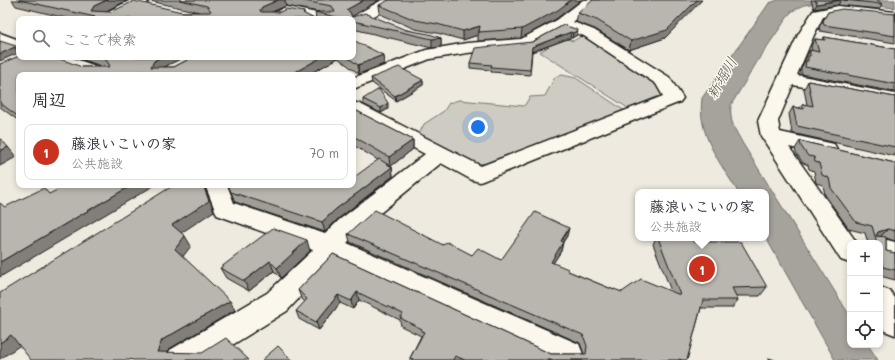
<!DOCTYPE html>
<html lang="ja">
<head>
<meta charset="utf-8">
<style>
  body { margin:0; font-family:Mali,"Klee One",sans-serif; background:#f7f7f7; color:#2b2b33 }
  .controls { position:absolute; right:12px; bottom:12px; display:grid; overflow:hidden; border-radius:8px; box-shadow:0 2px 6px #0003 }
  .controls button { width:36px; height:36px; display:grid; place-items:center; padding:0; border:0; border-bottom:1px solid #e1e1e2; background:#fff; color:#2b2b33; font:20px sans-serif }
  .you { position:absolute; left:478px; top:127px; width:14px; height:14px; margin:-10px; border:3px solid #fff; border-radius:50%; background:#1a73e8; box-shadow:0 0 0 6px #1a73e833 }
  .badge { display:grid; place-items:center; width:26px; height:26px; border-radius:50%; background:#c8321e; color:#fff; font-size:13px; font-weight:700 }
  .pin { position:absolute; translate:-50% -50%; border:2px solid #fff; box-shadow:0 1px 4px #0006 }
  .popup { position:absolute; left:635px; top:189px; width:134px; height:52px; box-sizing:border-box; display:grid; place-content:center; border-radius:8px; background:#fff; filter:drop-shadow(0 1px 3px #0005); font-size:13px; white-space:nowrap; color:#7c7c81 }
  .popup b { font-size:15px; color:#2b2b33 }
  .popup::after { content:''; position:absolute; left:50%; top:100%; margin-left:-8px; border:8px solid transparent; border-top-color:#fff }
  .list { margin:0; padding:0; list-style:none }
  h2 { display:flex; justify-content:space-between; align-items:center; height:52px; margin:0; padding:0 16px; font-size:17px }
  h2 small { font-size:13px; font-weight:400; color:#7c7c81 }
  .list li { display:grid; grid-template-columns:26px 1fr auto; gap:12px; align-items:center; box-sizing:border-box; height:56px; margin:0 8px 8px; padding:0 8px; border:1px solid #e1e1e2; border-radius:8px }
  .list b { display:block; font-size:15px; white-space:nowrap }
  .list p { margin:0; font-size:13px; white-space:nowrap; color:#7c7c81 }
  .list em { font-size:13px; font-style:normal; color:#7c7c81 }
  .icon { flex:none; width:22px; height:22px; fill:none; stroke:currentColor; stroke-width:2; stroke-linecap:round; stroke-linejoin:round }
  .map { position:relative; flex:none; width:895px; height:360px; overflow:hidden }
  .search { position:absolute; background:#fff; box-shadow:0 2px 6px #0003; left:16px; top:16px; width:340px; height:44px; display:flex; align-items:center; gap:10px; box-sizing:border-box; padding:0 14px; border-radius:8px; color:#7c7c81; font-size:15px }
  .panel { position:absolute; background:#fff; box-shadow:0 2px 6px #0003; left:16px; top:72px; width:340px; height:116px; border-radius:8px }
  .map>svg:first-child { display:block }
  .green { fill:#ceccc2; stroke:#75746f }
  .water { fill:#a6a39d; stroke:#6f6d69 }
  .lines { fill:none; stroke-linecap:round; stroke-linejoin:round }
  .street-casing { stroke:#1c1c1c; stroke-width:3 }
  .street { fill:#fbf7ec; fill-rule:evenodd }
  .wall { fill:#9f9d96; stroke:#1c1c1c }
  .shaded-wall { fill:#827f7a; stroke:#1c1c1c }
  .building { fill:#b9b6af; stroke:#1c1c1c }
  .labels { text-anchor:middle; stroke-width:3; stroke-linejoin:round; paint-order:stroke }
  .water-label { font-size:15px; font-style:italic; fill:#5a5956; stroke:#fbf7ec }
</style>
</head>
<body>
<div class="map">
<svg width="895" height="360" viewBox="0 0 895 360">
  <rect width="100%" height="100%" fill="#eeeadf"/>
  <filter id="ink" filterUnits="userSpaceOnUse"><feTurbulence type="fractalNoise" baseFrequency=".025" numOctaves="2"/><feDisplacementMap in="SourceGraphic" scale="8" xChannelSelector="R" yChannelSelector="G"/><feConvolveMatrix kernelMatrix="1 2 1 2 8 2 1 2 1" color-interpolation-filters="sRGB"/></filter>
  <g filter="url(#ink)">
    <!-- green -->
    <path class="green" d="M587 33 658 80 664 93 663 98 631 110 540 52 548 47 540 42 555 35 573 41Z
      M562 75 576 78 625 111 489 164 473 163 419 134 424 124 444 111 449 103 459 100 524 106 530 97 545 96 555 77Z"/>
    <!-- water -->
    <path class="water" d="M778 0H895V8L842 2H823L804 5 791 12 760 57 731 105C729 122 735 129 743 144L850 316V345H868L878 360H835L766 238V192H738C720 162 697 135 702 98L765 9 769 3Z"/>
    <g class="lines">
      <defs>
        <path id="street" d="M131 0H149L147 3 115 19H97L99 16Z
          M382 0H399L397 3 358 25 353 26V19H348Z
          M583 0H599L573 22 594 30 669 77 683 98 680 102 480 182 472 180 441 163 357 232 347 243 579 344 583 354 582 360H549L335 260 287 311 208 360H166L170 350 267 293 313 250 217 215 205 185H227L234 203 325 234 339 220 425 154 353 116V102L360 104 481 166 663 96 656 84 584 36 563 28 531 46 467 53 430 59 353 89V78L426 50 467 43 521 39 557 20Z
          M838 6 895 12V20L838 14 823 17 814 35 797 75 895 94V104L793 85 778 121 780 132 834 144 837 149 834 154 827 156 789 147 857 243H850V263L841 260 761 136 758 121 798 35 813 11Z
          M286 7 333 16 335 19H305L288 16 282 19H264L266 16Z
          M0 33 19 40V50L0 43Z
          M46 57H70L110 71 113 75H88L48 60Z
          M880 238 895 242V262L880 258V243H870L871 241Z
          M880 287 890 291 895 298V335L885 331 880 323Z"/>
      </defs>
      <!-- street casing -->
      <use href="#street" class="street-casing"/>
      <!-- street -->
      <use href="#street" class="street"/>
    </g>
    <!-- wall -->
    <path class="wall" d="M12 0H128L105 12H199L150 1V0H379L352 16V17L441 38V47L432 48 353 29V19H316L315 12H319L286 6 272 12H304V14L314 19H70L16 6Z
      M811 0H877L882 4 879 9 838 5 814 9Z
      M379 5 556 19 521 38 478 41V35L463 40 437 33 415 29 380 14Z
      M828 12 895 14V43L820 31 819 27Z
      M578 13 665 38 629 50 595 29 576 22Z
      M564 25 577 35 572 38H570L532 52 530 75 491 72V70L470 68V63L532 42Z
      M824 37 895 49V92L801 74V68L806 59V57L810 50 812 51 811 46 815 39 822 40Z
      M75 57H184L163 67H174L193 57H353L384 64 359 74 338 58 308 75H19V121L0 107V64L82 67H104Z
      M371 78 423 80V85L396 101 372 83Z
      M808 81 895 97V156L792 133 789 114 793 107 800 108 803 104 807 105 804 89Z
      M363 99 388 109 381 113 363 104Z
      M353 109 413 140V149L391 166 392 167 393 176 338 219 325 232 235 202 228 185H353L378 160 353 145Z
      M800 141 895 163V241L886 238V251L895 253V280L880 276V243H868L865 233 849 229 825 195 823 185 816 183 814 171 809 169 808 165 803 163 796 153 795 149Z
      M348 234 443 245 472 255 501 260 567 236 563 242 561 251 553 263 568 271 614 290 622 292 671 291 653 244 656 238H692L693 242 767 287 760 296H736L738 300 732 308H701L687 360H410V358L421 336 401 326 400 320 359 300 353 309 340 303 319 330 299 319 296 311 305 302 301 298 298 290 333 254 551 354H584L580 343 350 242Z
      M310 251 281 278 274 271 249 291 226 278 220 268Z"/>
    <!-- shaded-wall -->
    <path class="shaded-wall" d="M107 0H128L98 15 91 11 94 6Z
      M278 0H285L286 6 265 15 260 11 262 7Z
      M364 0H379L348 19 346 10Z
      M571 0H581L556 19 521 38 522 29Z
      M697 0H702L665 38 629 50 631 41Z
      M841 0 838 5 814 9 817 4Z
      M480 26 479 32 478 35 463 40V31Z
      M578 30 577 35 572 38 573 33Z
      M571 32 570 38 531 52 532 47Z
      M441 38V47L432 48V39Z
      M15 47 18 53 0 61V54Z
      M383 55 384 64 359 74 358 65Z
      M161 57H184L158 70 151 67 154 61Z
      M322 57H337L338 58 308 75H290Z
      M139 71 141 75H133Z
      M423 80V85L396 101 395 96Z
      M388 103V109L381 113V108Z
      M413 140V149L390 167 389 157Z
      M8 147 16 157 0 166V151Z
      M392 167 393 176 338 219 325 232 322 222 336 209Z
      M132 185H155L0 277V262Z
      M203 185H204L214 211 178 235 172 225Z
      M569 228 567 236 563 242 561 251 549 270 551 262 561 241Z
      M888 229 880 237 875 235 878 232Z
      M185 236 191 246 181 259 175 249Z
      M307 240 310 251 281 278 277 268Z
      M270 261 274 271 249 291 244 281Z
      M357 292 359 300 353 309 351 301Z
      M338 295 340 303 319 330 316 322Z
      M230 301 235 310 169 349 165 360 157 352 162 340Z
      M11 335 22 344 0 359V343Z"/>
    <!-- building -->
    <path class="building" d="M19 0H107L94 6 91 11 111 12 134 1 182 12H209L211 11 207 6 180 0H278L262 7 260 11 262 12H280L286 9 304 12 303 13 314 19H91L95 17Z
      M299 0H364L346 10 350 12 352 17 365 13 406 30 429 34 441 38 432 39 353 21V19H345L315 12H335L332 6Z
      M389 0H571L558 10 522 29 479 32 480 26 463 31 437 24 415 20 379 5Z
      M593 0H697L667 30 631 41 597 20 578 13Z
      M815 0H839L817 4Z
      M844 0H877L882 4Z
      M842 9 895 14V36L824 25 823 21 828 12Z
      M564 25 578 30 573 33 571 32 532 47 530 70 491 67 492 65 470 63 475 48 532 42Z
      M824 37 895 49V84L805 67 806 61H808V56H810V50L819 52 815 39 825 40Z
      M353 40 383 55 358 65 347 57H353Z
      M0 41 19 47V50H17L15 47 0 54Z
      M19 56V57H55L82 67H108L110 66 106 60 96 57H161L154 61 151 67H174L193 57H322L290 75H149L139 71 133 75H19V117L0 103V64Z
      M399 67 423 80 395 96 371 78Z
      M808 81 895 97V147L797 126 793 107 804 109 803 104 813 106Z
      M379 89 388 103 381 108 363 99Z
      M353 109 413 140 389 157 353 136Z
      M0 138 8 147 0 151Z
      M800 141 895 163V231L888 229 878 232 876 236 886 237V251L895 253V270L883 267 880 255V243H877L872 226 856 222 831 188 829 178 822 175 819 163 815 162 814 157 808 156 801 146Z
      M379 159 392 167 336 209 322 222 231 192 228 185H353V178Z
      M67 185H132L0 262V203L5 207 44 188 49 194Z
      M174 185H203L209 201 172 225 185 236 175 249 230 301 162 340 157 352 202 353 226 338 249 360H132L131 359 130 360H31L11 335 0 343V293Z
      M375 210 443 245 447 242 472 255 478 248 501 260 535 212 569 228 561 241 563 242 551 262 568 269V271L614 290V289L622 292 641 279 680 295 658 238H692L693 242H741L767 287 732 288 738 300H703L687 360H682L679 359V360H465L455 356 453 360H414L410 358 424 332 421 331 422 329 400 318 403 314 357 292 351 301 338 295 316 322 296 311 307 299 298 290 333 254 551 354H586L587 346 583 335 348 234Z
      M273 228 307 240 277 268 270 261 244 281 220 268Z
      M278 346 292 360H262Z
      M769 358 775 360H769Z"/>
  </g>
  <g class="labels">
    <!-- water labels -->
    <g class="water-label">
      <text transform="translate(722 78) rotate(-60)" y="5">新堀川</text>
    </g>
  </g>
</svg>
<div class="controls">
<button>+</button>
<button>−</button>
<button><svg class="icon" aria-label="locate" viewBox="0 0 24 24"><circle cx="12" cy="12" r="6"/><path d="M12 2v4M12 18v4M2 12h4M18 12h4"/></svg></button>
</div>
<div class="you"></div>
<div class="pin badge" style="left:702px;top:269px">1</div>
<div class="popup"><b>藤浪いこいの家</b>公共施設</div>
<div class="search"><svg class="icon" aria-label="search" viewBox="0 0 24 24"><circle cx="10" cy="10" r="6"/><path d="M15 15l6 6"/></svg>ここで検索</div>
<section class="panel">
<h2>周辺<small></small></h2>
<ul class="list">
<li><span class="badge">1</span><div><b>藤浪いこいの家</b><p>公共施設</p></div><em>70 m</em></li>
</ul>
</section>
</div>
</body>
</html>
